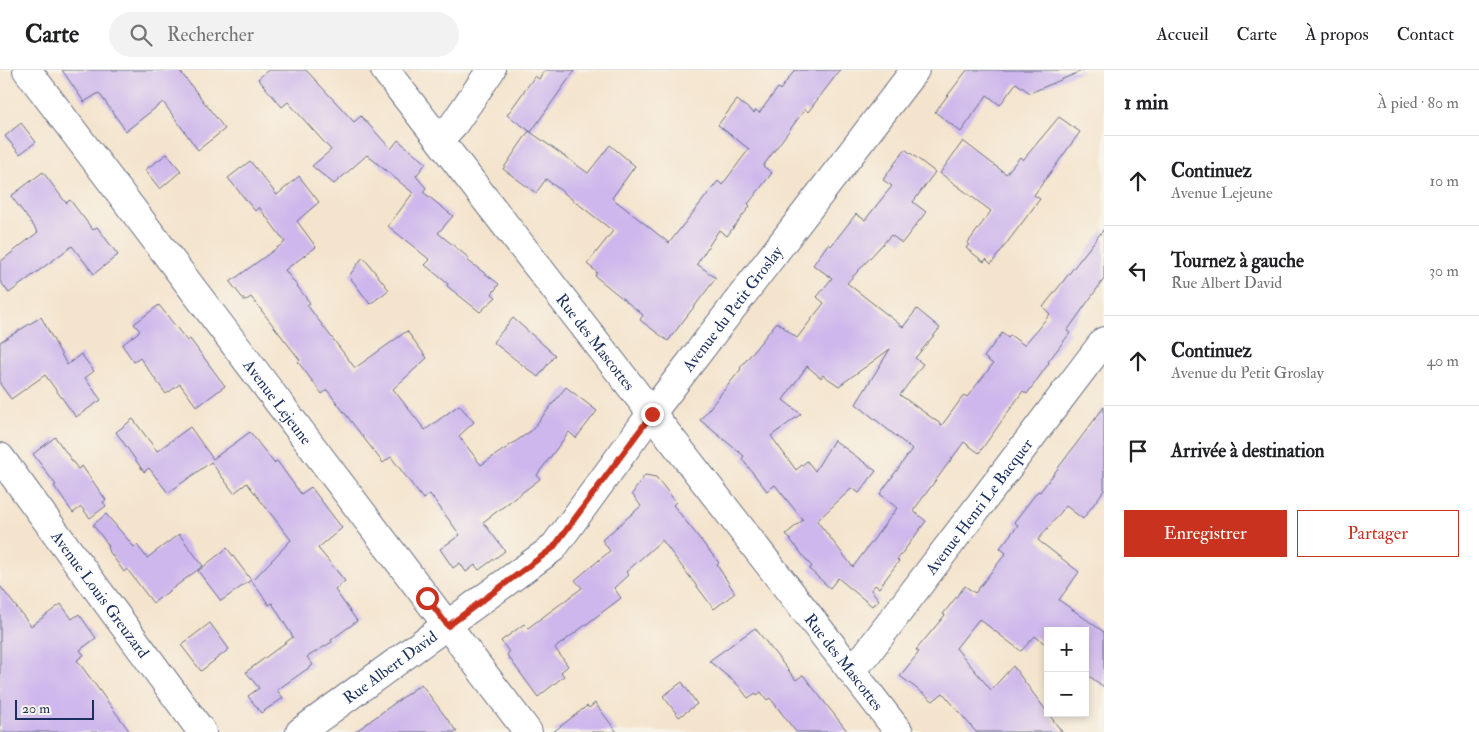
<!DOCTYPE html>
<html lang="fr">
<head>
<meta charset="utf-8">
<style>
  body { margin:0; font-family:"IM FELL Double Pica",serif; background:#f2f2f2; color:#202124 }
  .controls { position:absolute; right:15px; bottom:15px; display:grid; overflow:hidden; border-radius:0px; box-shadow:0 2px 8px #0003 }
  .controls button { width:45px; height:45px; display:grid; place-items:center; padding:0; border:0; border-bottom:1px solid #e0e0e0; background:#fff; color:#202124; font:25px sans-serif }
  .scale { position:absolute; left:15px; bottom:12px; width:79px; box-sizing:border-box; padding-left:5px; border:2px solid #1b2f5e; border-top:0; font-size:14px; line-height:18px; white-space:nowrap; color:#1b2f5e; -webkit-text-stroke:4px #f7f3e8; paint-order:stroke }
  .stop { position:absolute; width:15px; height:15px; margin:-11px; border:4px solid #c8321e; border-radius:50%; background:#fff }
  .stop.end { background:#c8321e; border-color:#fff; box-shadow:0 1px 5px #0008 }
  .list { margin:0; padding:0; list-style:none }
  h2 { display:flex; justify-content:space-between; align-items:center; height:65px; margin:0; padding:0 20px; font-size:21px }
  h2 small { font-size:16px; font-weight:400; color:#757577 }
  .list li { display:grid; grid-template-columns:32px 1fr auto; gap:15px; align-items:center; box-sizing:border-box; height:90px; padding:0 20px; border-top:1px solid #e0e0e0 }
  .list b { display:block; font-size:19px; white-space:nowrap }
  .list p { margin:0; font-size:16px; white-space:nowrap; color:#757577 }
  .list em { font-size:16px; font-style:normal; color:#757577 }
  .actions { display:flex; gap:10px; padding:15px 20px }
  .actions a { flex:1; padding:11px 0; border:1px solid #c8321e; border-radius:0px; text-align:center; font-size:18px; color:#c8321e }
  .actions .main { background:#c8321e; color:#fff }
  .icon { flex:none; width:28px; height:28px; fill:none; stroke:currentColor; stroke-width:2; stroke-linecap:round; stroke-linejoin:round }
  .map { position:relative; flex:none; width:1104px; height:662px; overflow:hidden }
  header { display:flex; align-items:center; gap:30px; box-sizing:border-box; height:70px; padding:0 25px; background:#fff; border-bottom:1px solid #e0e0e0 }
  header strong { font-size:24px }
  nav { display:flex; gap:28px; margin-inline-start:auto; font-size:18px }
  .search { width:350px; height:45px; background:#f2f2f2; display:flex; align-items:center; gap:12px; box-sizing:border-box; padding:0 18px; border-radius:28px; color:#757577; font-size:19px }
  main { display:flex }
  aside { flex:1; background:#fff }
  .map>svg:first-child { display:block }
  .building { fill:#ceb7ec; fill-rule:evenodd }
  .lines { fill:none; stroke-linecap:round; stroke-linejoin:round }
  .minor-casing { stroke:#676e85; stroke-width:30 }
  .minor { stroke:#fff; stroke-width:28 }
  .route { stroke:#c8321e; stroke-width:6 }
  .labels { text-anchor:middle; stroke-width:4.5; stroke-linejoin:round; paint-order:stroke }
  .street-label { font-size:16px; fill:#1b2f5e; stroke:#f7f3e8 }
</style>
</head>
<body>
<header>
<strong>Carte</strong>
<div class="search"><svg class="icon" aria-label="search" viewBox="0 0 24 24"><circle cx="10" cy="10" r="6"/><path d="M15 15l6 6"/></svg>Rechercher</div>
<nav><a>Accueil</a><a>Carte</a><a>À propos</a><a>Contact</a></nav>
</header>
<main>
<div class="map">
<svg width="1104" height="662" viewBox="0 0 1104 662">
  <rect width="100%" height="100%" fill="#f7f3e8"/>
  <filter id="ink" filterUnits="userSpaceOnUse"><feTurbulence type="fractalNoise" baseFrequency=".02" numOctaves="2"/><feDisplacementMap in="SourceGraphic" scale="10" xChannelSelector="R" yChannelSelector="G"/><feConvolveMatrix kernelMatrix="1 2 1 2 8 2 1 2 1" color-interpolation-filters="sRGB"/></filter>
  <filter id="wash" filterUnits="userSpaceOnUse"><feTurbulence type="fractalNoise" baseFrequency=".0096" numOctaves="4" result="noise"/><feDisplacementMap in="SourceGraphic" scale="20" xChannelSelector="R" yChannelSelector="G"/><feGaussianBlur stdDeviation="1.12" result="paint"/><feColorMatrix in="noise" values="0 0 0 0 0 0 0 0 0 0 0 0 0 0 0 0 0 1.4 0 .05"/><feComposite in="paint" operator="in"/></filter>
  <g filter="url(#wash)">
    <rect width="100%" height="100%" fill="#f4e4cd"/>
    <g id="blocks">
      <!-- building -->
      <path class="building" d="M62 0H179L225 59 198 80 163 32 126 61 99 23 84 32Z
        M268 0H306L354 52 361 46 391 79 398 70 426 93 416 106 426 118 423 122 453 146 438 163 469 188 467 190 499 214 492 224 496 227 480 242 447 216 448 214 425 195 430 190 388 156 413 123 367 85 334 114 312 96 331 80 288 32 282 37 258 9Z
        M545 0H575L531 62 507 45 535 6 539 9Z
        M795 0H840L808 42 805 39 763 96 772 103 748 134 750 136 727 166 719 160 697 194 716 208 668 271 640 250 643 245 595 206 597 202 587 194 613 161 546 109 536 123 503 99 529 61 588 103 610 75 635 96 612 128 669 173 718 111 722 115 749 79 718 55 737 30 754 43 756 40 759 43 778 18 780 20Z
        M967 0H1084L1030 23 1016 13 1000 35 987 25 961 62 935 42Z
        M1059 47 1080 62 1034 125 1040 129 991 194 986 189 984 192 966 178 969 174H967L991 141 940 103 963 71 1006 104 1020 87 1023 90Z
        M21 53 36 72 20 84 5 66Z
        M905 79 935 102 913 132 926 142 902 173 891 165 847 213 903 257 917 239 940 258 915 288 923 294 900 325 942 355 964 325 967 327 993 294 984 287 1002 263 1008 268 1010 265 1024 275 1037 260 1050 244 1043 237 1104 159V209L1067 261 1070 263 1048 292 1049 293 1027 324 1023 321 979 383 964 372 913 441 926 451 897 490 899 491 879 518 875 515 871 520 879 530 872 536 838 508 830 518 809 499 812 497 786 464 803 450 775 415 767 421 742 389 744 386 700 350 741 299 740 298 777 252 797 268 824 233 817 227 832 208 813 195 828 174 831 176 856 144 865 150 892 116 883 110ZM890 279 856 334 912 379 880 424 897 438 853 497 817 451 852 418 859 423 876 401 834 370 815 401 807 391 796 400 771 366 801 344 783 330 807 296 821 308 823 305 839 316Z
        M167 84 181 101 160 119 145 100Z
        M250 91 277 125 299 106 319 132 297 151 316 177 285 200 310 233 307 235 355 298 407 261 427 288 393 319 425 360 459 335 474 352 459 366 481 395 531 361 566 317 597 341 576 368 569 362 537 405 540 409 483 452 505 481 479 500 475 495 466 502 460 493 453 498 440 479 460 465 430 424 423 429 391 387 383 393 327 320 322 324 298 292 300 290 251 227 245 231 230 212 285 172 259 137 255 141 228 108Z
        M43 102 66 133 70 130 93 160 97 157 118 185 94 204 72 176 9 223 0 211V192L38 162 11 126Z
        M363 187 389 220 370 234 349 206Z
        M159 235 187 271 190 269 225 316 197 337 180 314 166 324 140 288 134 292 122 275 140 261 134 254Z
        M41 247 67 295 81 284 94 301 85 308 101 330 76 347 45 305 11 329 0 314V272Z
        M513 248 555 285 538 307 493 272Z
        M1104 337V420L1083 449 1066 436 1038 470 1079 502 1059 530 1104 562V617L1085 603V561H1048V576L1035 566 1021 581 979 549 956 578 991 620 1013 596 1062 662H976L943 623 933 631 900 606 919 582 916 580 945 545 943 544 965 516 975 523 1006 483 1000 478 1018 455 1014 452 1038 421 1040 422Z
        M133 349 157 381 190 357 213 389 250 362 274 393 277 391 301 424 311 417 342 458 318 478 345 511 335 520 357 551 331 570 332 572 307 587 313 595 277 620 283 628 261 643 248 626 259 618 246 602 293 567 272 533 269 535 252 511 291 470 247 413 234 423 211 392 168 423 149 398 144 402 116 362Z
        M55 367 78 399 82 396 106 430 103 432 106 436 90 448 81 437 73 443 54 416 56 415 33 384Z
        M645 405 656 407 676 432 673 435 719 493 717 495 735 523 714 539 662 470 626 502 628 505 614 518 621 528 555 578 568 596 561 602 564 606 538 627 507 585 509 582 501 571 524 554 528 558 582 518 575 510 610 481 602 470 641 436 632 424Z
        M106 444 134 477 137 475 147 488 179 464 203 496 153 533 127 499 124 502 107 478 109 476 93 455Z
        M227 478 251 510 221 531 198 501Z
        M0 516 31 556 61 534 72 549 79 544 96 568 80 580 84 585 77 590 130 662H0Z
        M210 553 229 579 201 601 181 575Z
        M755 558 796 610 803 605 848 662H796L770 628 767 630 761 622 757 625 756 623 748 628 738 615 709 591Z
        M682 612 697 634 679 647 663 626Z
        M421 614 457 662H355Z
        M595 633 617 662H553L587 636 589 638Z"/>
    </g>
  </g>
  <g filter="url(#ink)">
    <use href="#blocks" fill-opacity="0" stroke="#676e85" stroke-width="1"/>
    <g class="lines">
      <defs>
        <g id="minor">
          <path id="s1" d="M27 0 528 662"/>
          <path id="s2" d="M385 0 899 662"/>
          <path d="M440 69 454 54 491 0"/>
          <path id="s3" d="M0 387 202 662"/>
          <path id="s4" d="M849 598 865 586 1104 271"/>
          <path id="s5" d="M300 662 553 478 651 344 915 0"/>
        </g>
      </defs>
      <!-- minor casing -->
      <use href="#minor" class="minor-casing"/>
      <!-- minor -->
      <use href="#minor" class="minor"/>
    </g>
  </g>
  <g class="lines" filter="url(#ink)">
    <!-- route -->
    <path class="route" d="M427 528 448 556 553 478 652 344"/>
  </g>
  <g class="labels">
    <!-- street labels -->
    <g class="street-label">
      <text dy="6" stroke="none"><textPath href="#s5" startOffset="612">Avenue du Petit Groslay</textPath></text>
      <text dy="6" stroke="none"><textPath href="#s2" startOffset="344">Rue des Mascottes</textPath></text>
      <text dy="6" stroke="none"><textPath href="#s1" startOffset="416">Avenue Lejeune</textPath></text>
      <text dy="6" stroke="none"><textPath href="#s4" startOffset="208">Avenue Henri Le Bacquer</textPath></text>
      <text dy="6" stroke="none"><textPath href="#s3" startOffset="170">Avenue Louis Greuzard</textPath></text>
      <text dy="6" stroke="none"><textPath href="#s2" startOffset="749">Rue des Mascottes</textPath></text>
      <text dy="6" stroke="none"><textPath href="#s5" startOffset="111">Rue Albert David</textPath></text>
    </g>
  </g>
</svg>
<div class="controls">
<button>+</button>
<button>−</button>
</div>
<div class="scale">20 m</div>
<div class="stop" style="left:427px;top:528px"></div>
<div class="stop end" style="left:652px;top:344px"></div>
</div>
<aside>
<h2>1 min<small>À pied · 80 m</small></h2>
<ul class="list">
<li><svg class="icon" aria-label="ahead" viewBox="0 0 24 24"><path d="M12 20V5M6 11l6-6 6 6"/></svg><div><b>Continuez</b><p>Avenue Lejeune</p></div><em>10 m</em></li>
<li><svg class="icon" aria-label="left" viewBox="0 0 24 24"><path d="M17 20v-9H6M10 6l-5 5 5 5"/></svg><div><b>Tournez à gauche</b><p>Rue Albert David</p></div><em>30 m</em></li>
<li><svg class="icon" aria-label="ahead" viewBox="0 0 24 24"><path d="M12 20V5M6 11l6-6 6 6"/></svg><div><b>Continuez</b><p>Avenue du Petit Groslay</p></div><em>40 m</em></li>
<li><svg class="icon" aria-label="arrive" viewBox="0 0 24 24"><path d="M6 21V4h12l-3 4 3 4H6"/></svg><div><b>Arrivée à destination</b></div></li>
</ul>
<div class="actions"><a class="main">Enregistrer</a><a>Partager</a></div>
</aside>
</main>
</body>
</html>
